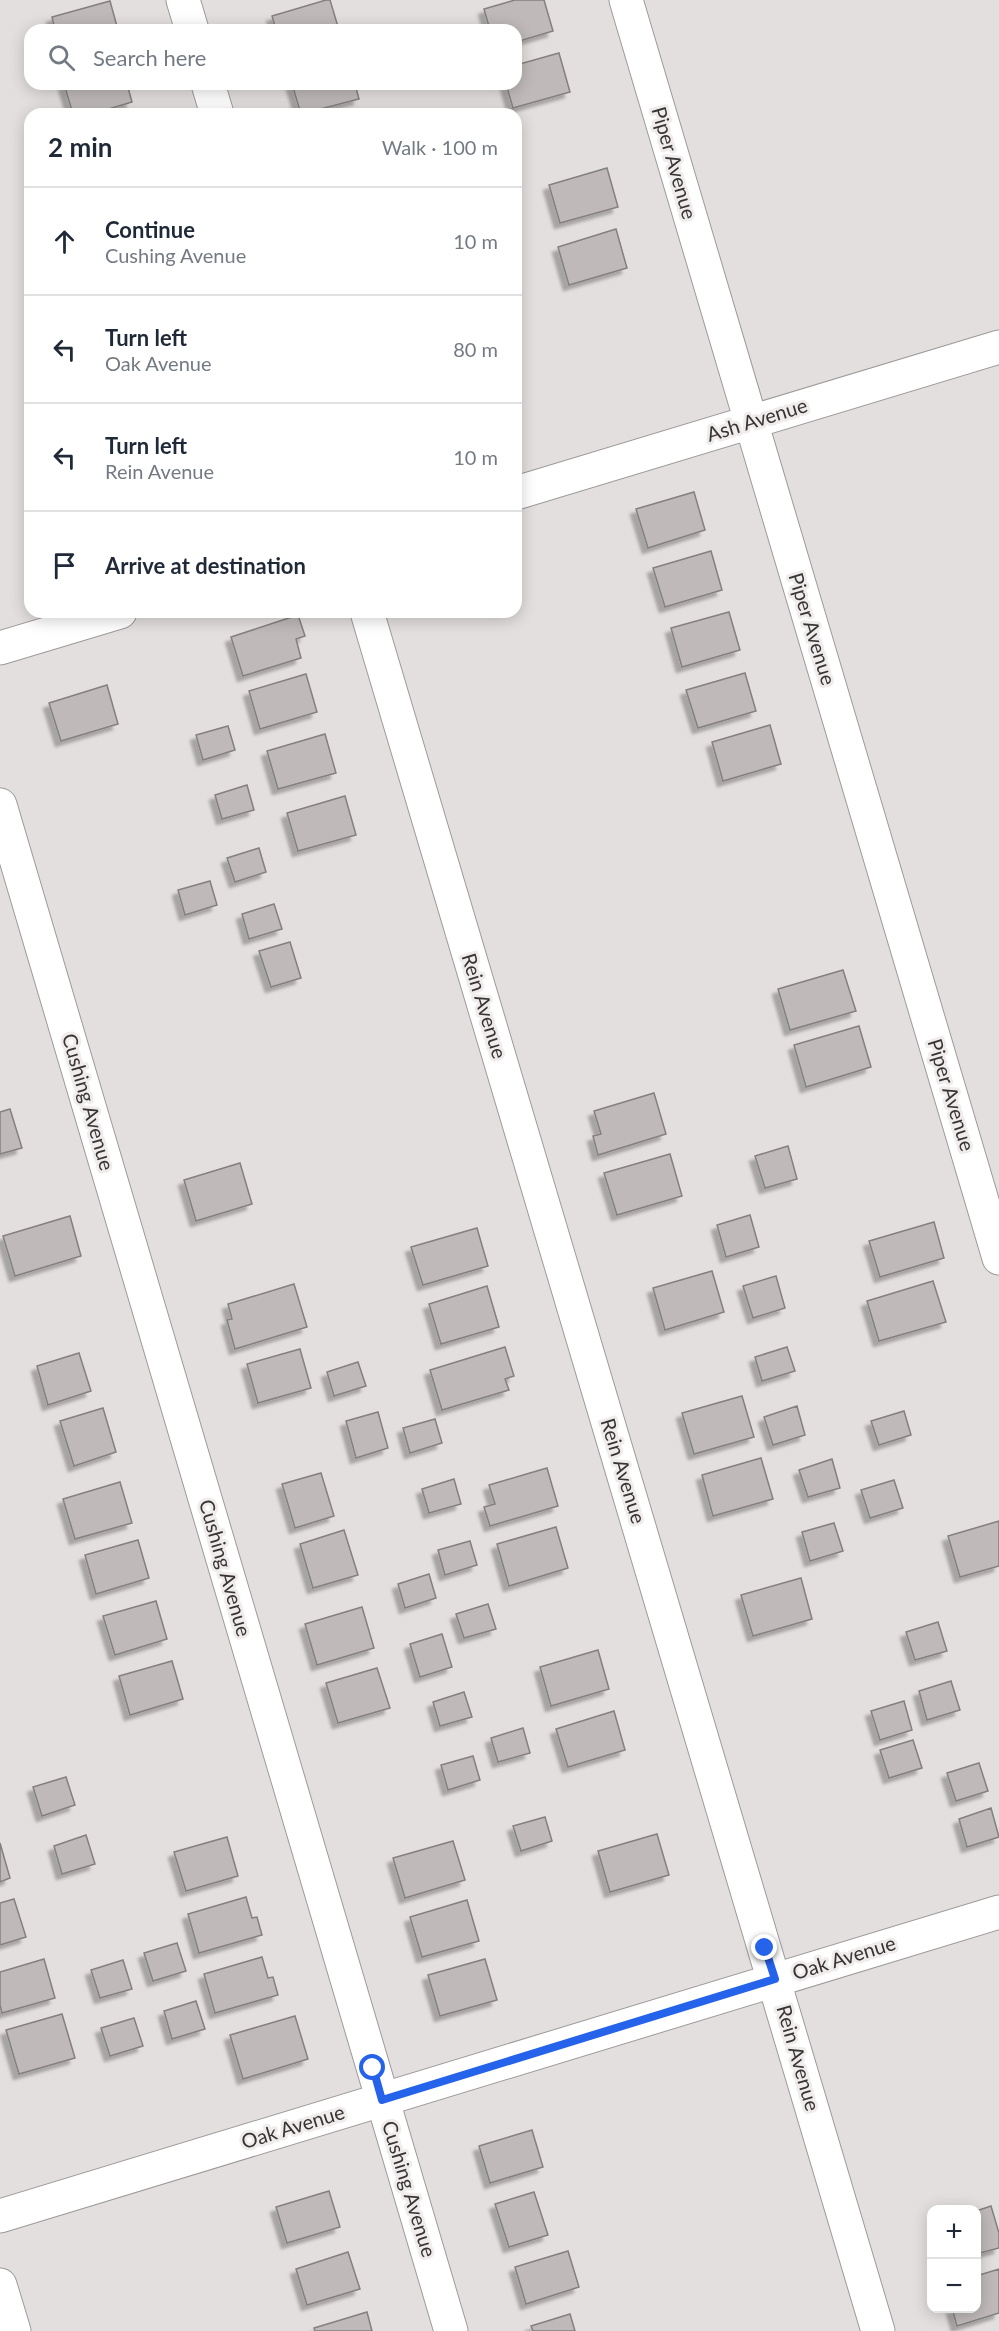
<!DOCTYPE html>
<html lang="en">
<head>
<meta charset="utf-8">
<style>
  body { margin:0; font-family:Lato,sans-serif; background:#f2f2f3; color:#1f2937 }
  .controls { position:absolute; right:18px; bottom:18px; display:grid; overflow:hidden; border-radius:12px; box-shadow:0 3px 15px #0003 }
  .controls button { width:54px; height:54px; display:grid; place-items:center; padding:0; border:0; border-bottom:2px solid #e0e1e3; background:#fff; color:#1f2937; font:30px sans-serif }
  .stop { position:absolute; width:18px; height:18px; margin:-14px; border:4px solid #2563eb; border-radius:50%; background:#fff }
  .stop.end { background:#2563eb; border-color:#fff; box-shadow:0 2px 6px #0008 }
  .list { margin:0; padding:0; list-style:none }
  h2 { display:flex; justify-content:space-between; align-items:center; height:78px; margin:0; padding:0 24px; font-size:26px }
  h2 small { font-size:20px; font-weight:400; color:#747a83 }
  .list li { display:grid; grid-template-columns:39px 1fr auto; gap:18px; align-items:center; box-sizing:border-box; height:108px; padding:0 24px; border-top:2px solid #e0e1e3 }
  .list b { display:block; font-size:22px; white-space:nowrap }
  .list p { margin:0; font-size:20px; white-space:nowrap; color:#747a83 }
  .list em { font-size:20px; font-style:normal; color:#747a83 }
  .icon { flex:none; width:33px; height:33px; fill:none; stroke:currentColor; stroke-width:2; stroke-linecap:round; stroke-linejoin:round }
  .map { position:relative; flex:none; width:999px; height:2331px; overflow:hidden }
  .search { position:absolute; background:#fff; box-shadow:0 3px 15px #0003; left:24px; top:24px; width:498px; height:66px; display:flex; align-items:center; gap:15px; box-sizing:border-box; padding:0 21px; border-radius:18px; color:#747a83; font-size:22px }
  .panel { position:absolute; background:#fff; box-shadow:0 3px 15px #0003; left:24px; top:108px; width:498px; height:510px; border-radius:18px }
  .map>svg:first-child { display:block }
  .building { fill:#bfb9b9; stroke:#858080; stroke-width:1.5; filter:url(#shadow) }
  .lines { fill:none; stroke-linecap:round; stroke-linejoin:round }
  .minor-casing { stroke:#9f9a9a; stroke-width:35 }
  .minor { stroke:#fff; stroke-width:33 }
  .route { stroke:#2563eb; stroke-width:8 }
  .labels { text-anchor:middle; stroke-width:6; stroke-linejoin:round; paint-order:stroke }
  .street-label { font-size:20px; fill:#363434; stroke:#f1ecec }
</style>
</head>
<body>
<div class="map">
<svg width="999" height="2331" viewBox="0 0 999 2331">
  <defs>
    <filter id="shadow"><feDropShadow dx="-5.5" dy="5.5" stdDeviation="1.5" flood-color="#0004"/></filter>
  </defs>
  <rect width="100%" height="100%" fill="#e4dfdf"/>
  <!-- building -->
  <path class="building" d="M326 0H330L339 30H276L272 16Z
    M515 0H544L553 31 516 42V30H490L484 9Z
    M110 1 118 30H55L52 17Z
    M559 53 570 92 513 108 506 84H516V65Z
    M64 84H127L132 102 92 114H73Z
    M292 84H355L359 99 301 114Z
    M607 168 618 207 560 223 549 185Z
    M616 229 627 268 569 285 558 247Z
    M694 492 705 530 648 548 636 509Z
    M711 551 722 590 665 607 653 568Z
    M729 612 740 650 682 667 671 628Z
    M298 615 305 636 296 639 301 658 243 676 231 637Z
    M745 673 756 711 698 728 686 690Z
    M306 674 317 712 260 729 249 691Z
    M107 685 118 724 61 741 49 703Z
    M770 725 781 764 723 781 712 742Z
    M228 726 235 750 203 760 196 735Z
    M325 734 336 773 278 789 267 751Z
    M247 785 254 810 222 819 215 795Z
    M345 796 356 835 298 851 287 813Z
    M259 848 266 872 235 882 227 858Z
    M210 881 217 905 185 915 178 890Z
    M274 904 282 929 249 939 242 914Z
    M290 942 301 978 271 987 259 951Z
    M843 970 856 1011 790 1030 778 989Z
    M859 1026 871 1067 806 1087 794 1045Z
    M654 1093 666 1134 598 1155 593 1136 601 1134 594 1111Z
    M10 1109 22 1148 0 1154V1112Z
    M788 1146 797 1179 765 1188 755 1156Z
    M670 1154 682 1196 617 1215 604 1173Z
    M240 1163 252 1204 196 1221 184 1180Z
    M750 1215 759 1247 726 1257 717 1225Z
    M70 1216 81 1256 15 1276 3 1236Z
    M934 1222 944 1258 880 1277 869 1241Z
    M477 1228 488 1266 423 1285 411 1247Z
    M712 1271 724 1312 665 1330 653 1288Z
    M776 1276 785 1308 753 1318 743 1286Z
    M933 1281 946 1322 879 1341 867 1301Z
    M294 1284 307 1327 235 1349 227 1320 232 1319 228 1304Z
    M487 1286 499 1327 441 1344 429 1304Z
    M505 1347 514 1376 505 1379 509 1390 442 1410 430 1370Z
    M787 1347 795 1371 762 1381 755 1357Z
    M300 1349 311 1388 258 1403 247 1364Z
    M79 1353 91 1391 48 1405 37 1366Z
    M358 1362 366 1386 334 1396 327 1372Z
    M742 1396 754 1437 694 1454 682 1413Z
    M797 1406 805 1435 773 1445 764 1417Z
    M103 1408 116 1452 74 1466 60 1421Z
    M904 1411 911 1435 879 1445 871 1421Z
    M378 1412 388 1448 356 1458 346 1421Z
    M435 1419 442 1443 410 1453 403 1428Z
    M761 1458 773 1499 713 1516 702 1475Z
    M832 1459 840 1488 808 1497 799 1470Z
    M547 1468 558 1506 490 1526 484 1507 495 1504 489 1485Z
    M321 1473 334 1516 295 1528 282 1484Z
    M454 1479 461 1504 429 1513 422 1489Z
    M894 1480 903 1508 870 1518 861 1490Z
    M120 1482 132 1523 75 1539 63 1499Z
    M999 1521V1566L960 1577 948 1536Z
    M834 1523 843 1551 810 1561 802 1532Z
    M556 1527 568 1568 509 1586 497 1544Z
    M344 1530 358 1575 313 1588 300 1544Z
    M138 1540 149 1578 96 1594 85 1555Z
    M470 1541 477 1565 445 1575 438 1550Z
    M429 1574 436 1598 405 1608 398 1584Z
    M801 1578 812 1619 753 1636 741 1595Z
    M156 1601 167 1639 115 1655 103 1616Z
    M488 1604 496 1629 464 1638 456 1614Z
    M362 1607 374 1648 317 1665 305 1624Z
    M938 1622 947 1651 915 1660 906 1632Z
    M442 1634 452 1667 420 1677 410 1644Z
    M598 1650 609 1689 551 1706 540 1667Z
    M172 1661 183 1699 130 1715 119 1676Z
    M377 1668 390 1708 338 1723 326 1683Z
    M951 1681 960 1710 927 1720 919 1691Z
    M464 1692 472 1717 440 1726 433 1702Z
    M904 1701 912 1730 880 1740 871 1711Z
    M614 1711 625 1750 568 1767 556 1729Z
    M523 1728 530 1753 498 1762 491 1738Z
    M913 1740 922 1768 889 1778 880 1750Z
    M473 1756 480 1780 448 1790 441 1765Z
    M979 1763 988 1791 956 1801 947 1773Z
    M66 1777 75 1805 42 1816 33 1787Z
    M991 1808 999 1837 967 1847 959 1819Z
    M545 1817 552 1841 521 1851 513 1826Z
    M657 1834 669 1875 610 1892 598 1851Z
    M86 1835 95 1864 62 1874 54 1846Z
    M227 1837 238 1876 186 1891 174 1852Z
    M453 1841 465 1880 405 1898 393 1858Z
    M0 1843 10 1878 0 1882Z
    M246 1897 252 1918 257 1917 262 1935 199 1953 188 1914Z
    M14 1899 26 1937 0 1945V1903Z
    M467 1900 479 1941 422 1957 410 1917Z
    M177 1943 186 1971 153 1981 144 1953Z
    M262 1957 268 1978 273 1977 278 1995 215 2013 204 1974Z
    M44 1959 55 1998 2 2013 0 2005V1972Z
    M485 1959 497 2000 440 2016 428 1975Z
    M123 1960 132 1989 100 1998 91 1970Z
    M196 2001 205 2029 172 2039 164 2011Z
    M62 2014 75 2058 19 2074 6 2030Z
    M295 2016 308 2059 243 2079 230 2035Z
    M134 2018 143 2046 110 2056 101 2028Z
    M532 2130 543 2167 490 2183 479 2146Z
    M329 2191 340 2227 287 2243 276 2207Z
    M534 2192 548 2235 509 2247 495 2204Z
    M991 2206 999 2233V2248L976 2254V2211Z
    M568 2251 579 2287 526 2304 515 2267Z
    M348 2252 360 2289 307 2305 296 2269Z
    M999 2269V2313L957 2326 952 2308H976V2276Z
    M367 2312 372 2331H315L314 2328Z
    M570 2314 575 2331H533L531 2326Z"/>
  <g class="lines">
    <defs>
      <path id="minor" d="M183 0 192 30
        M626 0 999 1258
        M208 84 217 114
        M516 493 999 347
        M367 612 878 2331
        M0 648 120 612
        M0 805 451 2331
        M0 2216 999 1912
        M0 2285 14 2331"/>
    </defs>
    <!-- minor casing -->
    <use href="#minor" class="minor-casing"/>
    <!-- minor -->
    <use href="#minor" class="minor"/>
  </g>
  <g class="lines">
    <!-- route -->
    <path class="route" d="M373 2068 382 2100 775 1979 765 1948"/>
  </g>
  <g class="labels">
    <!-- street labels -->
    <g class="street-label">
      <text transform="translate(674 163) rotate(74)" y="7">Piper Avenue</text>
      <text transform="translate(757 420) rotate(-17)" y="7">Ash Avenue</text>
      <text transform="translate(812 629) rotate(73)" y="7">Piper Avenue</text>
      <text transform="translate(484 1006) rotate(73)" y="7">Rein Avenue</text>
      <text transform="translate(951 1095) rotate(73)" y="7">Piper Avenue</text>
      <text transform="translate(88 1102) rotate(74)" y="7">Cushing Avenue</text>
      <text transform="translate(623 1471) rotate(73)" y="7">Rein Avenue</text>
      <text transform="translate(225 1568) rotate(74)" y="7">Cushing Avenue</text>
      <text transform="translate(844 1958) rotate(-17)" y="7">Oak Avenue</text>
      <text transform="translate(798 2058) rotate(74)" y="7">Rein Avenue</text>
      <text transform="translate(293 2127) rotate(-17)" y="7">Oak Avenue</text>
      <text transform="translate(409 2189) rotate(73)" y="7">Cushing Avenue</text>
    </g>
  </g>
</svg>
<div class="controls">
<button>+</button>
<button>−</button>
</div>
<div class="stop" style="left:373px;top:2068px"></div>
<div class="stop end" style="left:765px;top:1948px"></div>
<div class="search"><svg class="icon" aria-label="search" viewBox="0 0 24 24"><circle cx="10" cy="10" r="6"/><path d="M15 15l6 6"/></svg>Search here</div>
<section class="panel">
<h2>2 min<small>Walk · 100 m</small></h2>
<ul class="list">
<li><svg class="icon" aria-label="ahead" viewBox="0 0 24 24"><path d="M12 20V5M6 11l6-6 6 6"/></svg><div><b>Continue</b><p>Cushing Avenue</p></div><em>10 m</em></li>
<li><svg class="icon" aria-label="left" viewBox="0 0 24 24"><path d="M17 20v-9H6M10 6l-5 5 5 5"/></svg><div><b>Turn left</b><p>Oak Avenue</p></div><em>80 m</em></li>
<li><svg class="icon" aria-label="left" viewBox="0 0 24 24"><path d="M17 20v-9H6M10 6l-5 5 5 5"/></svg><div><b>Turn left</b><p>Rein Avenue</p></div><em>10 m</em></li>
<li><svg class="icon" aria-label="arrive" viewBox="0 0 24 24"><path d="M6 21V4h12l-3 4 3 4H6"/></svg><div><b>Arrive at destination</b></div></li>
</ul>
</section>
</div>
</body>
</html>
